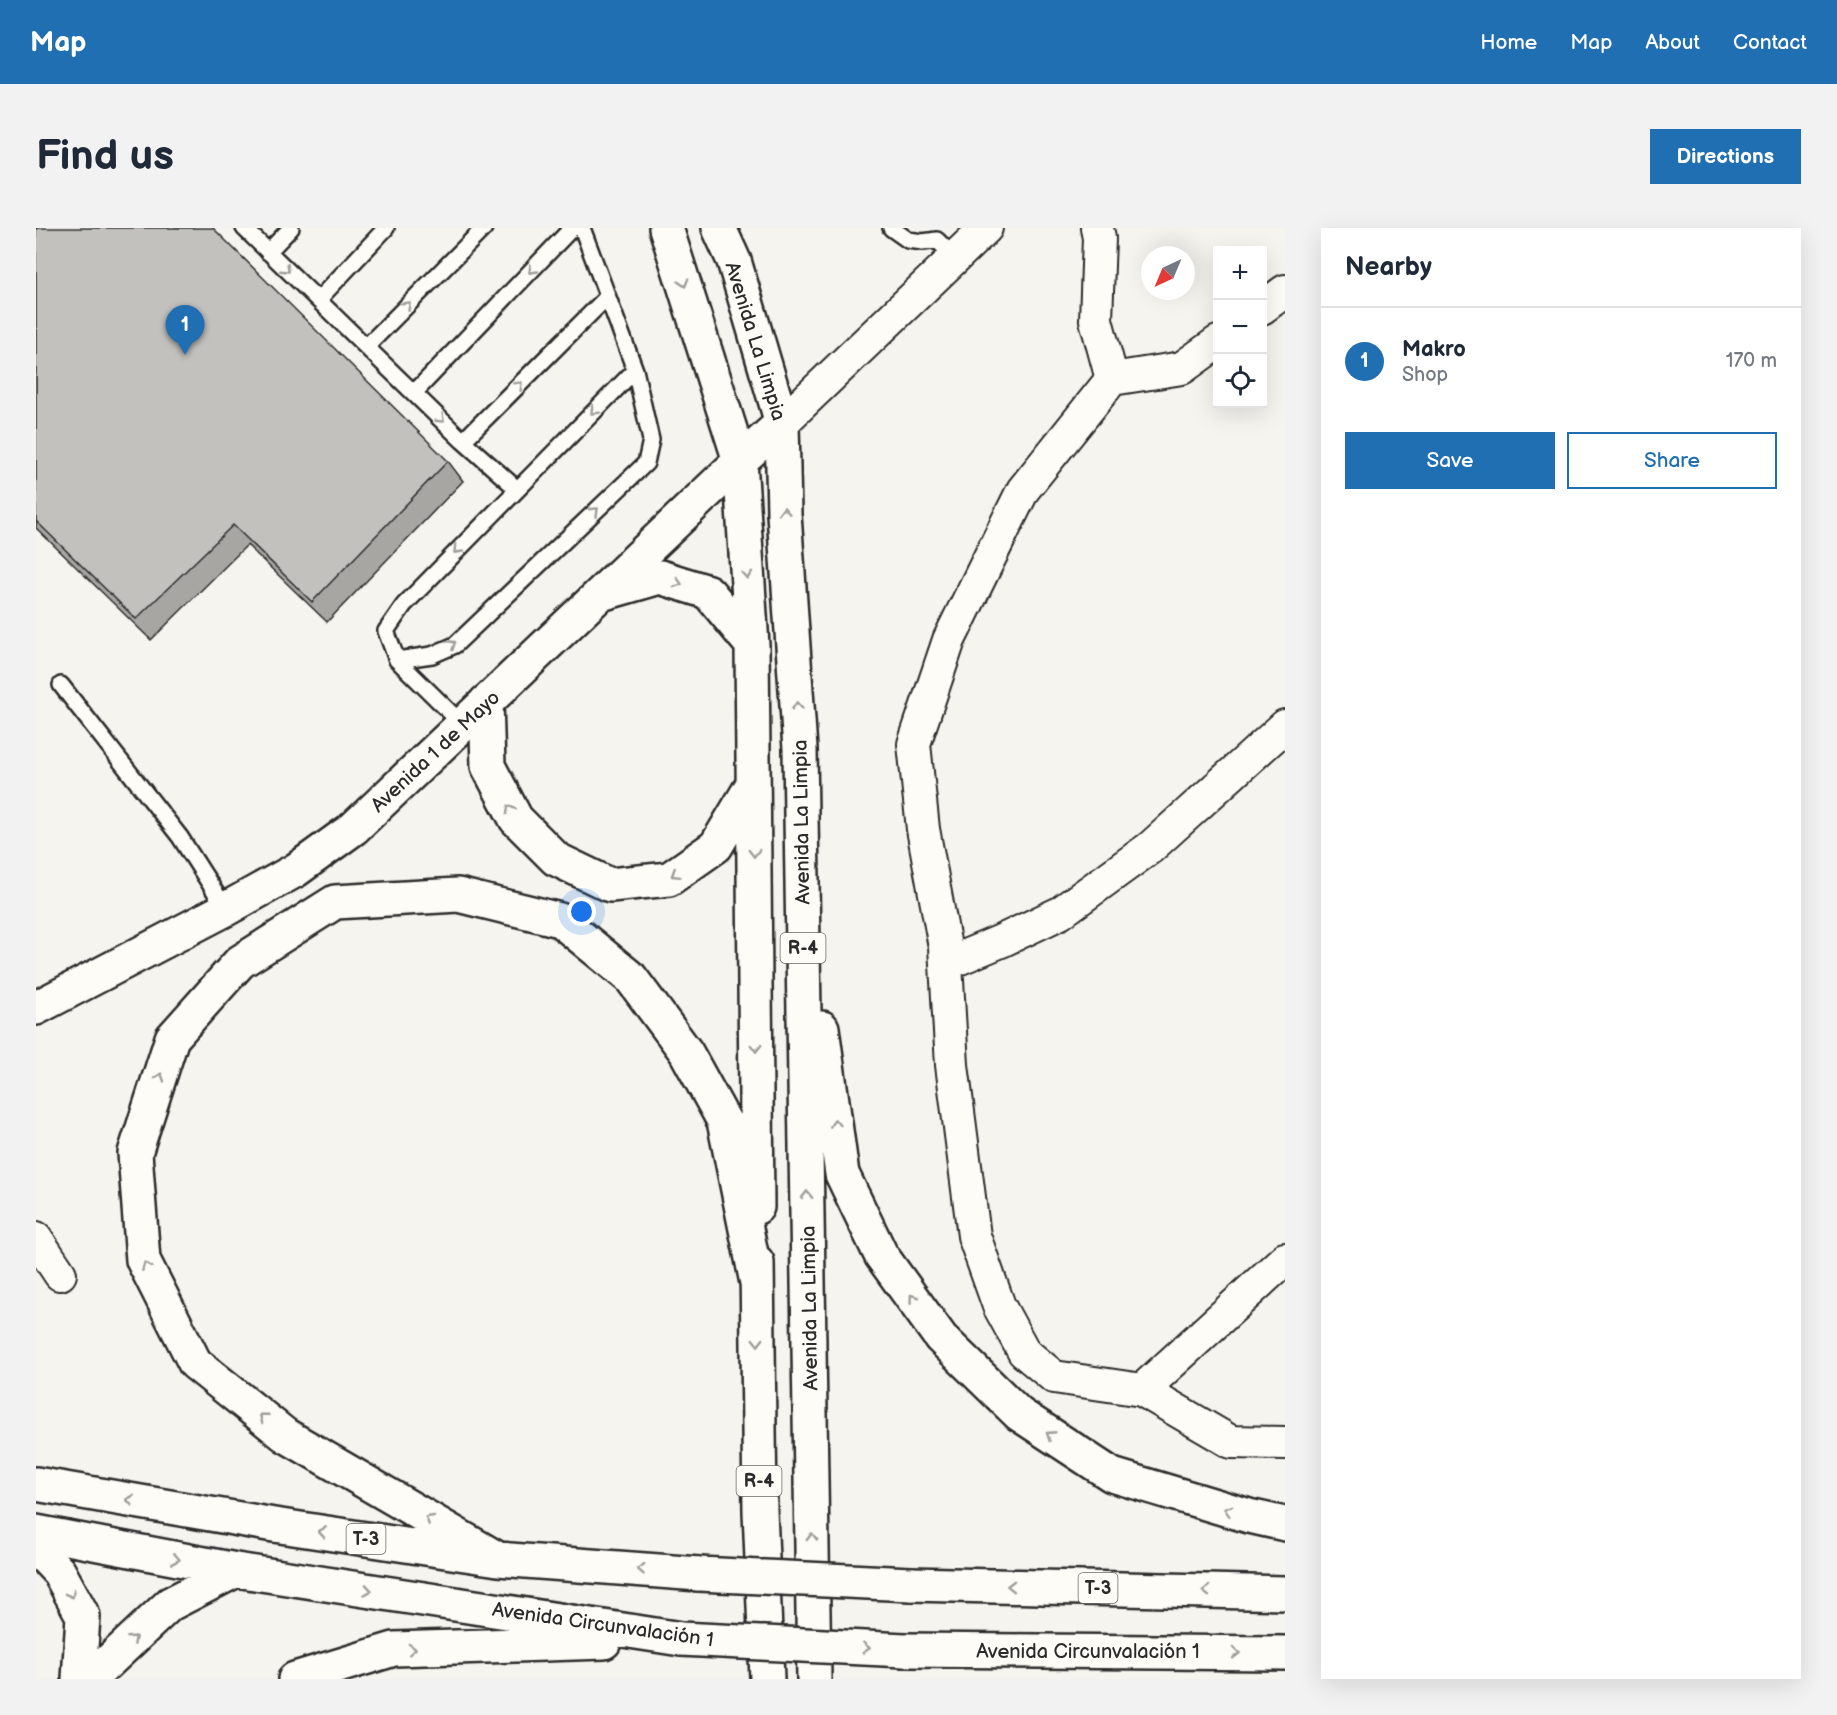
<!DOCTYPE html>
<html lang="en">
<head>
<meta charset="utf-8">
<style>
  body { margin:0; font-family:"Balsamiq Sans",sans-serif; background:#f2f2f3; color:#1f2937 }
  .controls { position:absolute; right:18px; top:18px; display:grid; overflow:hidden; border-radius:0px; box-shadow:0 6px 24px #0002 }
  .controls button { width:54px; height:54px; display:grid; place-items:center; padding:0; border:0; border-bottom:2px solid #e0e1e3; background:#fff; color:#1f2937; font:30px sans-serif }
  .compass { position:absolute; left:1105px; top:18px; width:54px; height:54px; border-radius:50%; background:#fff; box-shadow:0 6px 24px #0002; rotate:224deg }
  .you { position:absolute; left:546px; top:684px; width:21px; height:21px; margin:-15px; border:4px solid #fff; border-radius:50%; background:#1a73e8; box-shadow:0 0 0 9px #1a73e833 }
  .badge { display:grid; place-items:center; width:39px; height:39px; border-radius:50%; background:#1f6fb2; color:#fff; font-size:20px; font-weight:700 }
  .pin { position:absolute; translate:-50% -50px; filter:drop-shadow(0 2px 3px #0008) }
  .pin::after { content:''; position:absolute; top:32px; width:21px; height:18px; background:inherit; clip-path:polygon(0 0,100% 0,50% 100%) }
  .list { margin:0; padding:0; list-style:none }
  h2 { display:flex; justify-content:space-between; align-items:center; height:78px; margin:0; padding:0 24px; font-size:26px }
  h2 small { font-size:20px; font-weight:400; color:#747a83 }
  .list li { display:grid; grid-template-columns:39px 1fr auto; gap:18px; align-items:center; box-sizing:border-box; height:108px; padding:0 24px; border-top:2px solid #e0e1e3 }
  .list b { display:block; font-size:22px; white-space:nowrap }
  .list p { margin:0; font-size:20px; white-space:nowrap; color:#747a83 }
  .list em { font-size:20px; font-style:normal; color:#747a83 }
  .actions { display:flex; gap:12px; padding:18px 24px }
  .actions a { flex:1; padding:14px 0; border:2px solid #1f6fb2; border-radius:0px; text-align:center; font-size:21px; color:#1f6fb2 }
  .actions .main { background:#1f6fb2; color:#fff }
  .icon { flex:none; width:33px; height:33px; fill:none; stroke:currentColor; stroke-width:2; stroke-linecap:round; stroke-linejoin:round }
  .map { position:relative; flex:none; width:1249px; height:1451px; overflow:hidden; border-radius:0px }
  header { display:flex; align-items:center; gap:36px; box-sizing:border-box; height:84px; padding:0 30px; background:#1f6fb2; color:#fff }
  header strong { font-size:28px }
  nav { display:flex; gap:33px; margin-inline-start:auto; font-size:21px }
  .intro { display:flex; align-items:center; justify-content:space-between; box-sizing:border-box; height:144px; padding:0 36px }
  h1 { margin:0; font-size:42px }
  .button { padding:15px 27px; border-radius:0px; background:#1f6fb2; color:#fff; font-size:21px; font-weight:700 }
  main { display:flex; gap:36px; padding:0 36px }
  aside { flex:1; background:#fff; border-radius:0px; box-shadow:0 6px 24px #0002 }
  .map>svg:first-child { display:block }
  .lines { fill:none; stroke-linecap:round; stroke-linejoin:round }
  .service-casing { stroke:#2b2b2b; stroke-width:20 }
  .minor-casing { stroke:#2b2b2b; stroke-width:36 }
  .tertiary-casing { stroke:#2b2b2b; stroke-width:38 }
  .primary-casing { stroke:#2b2b2b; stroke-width:38 }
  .service { stroke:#fdfcf7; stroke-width:15 }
  .minor { stroke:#fdfcf7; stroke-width:32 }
  .tertiary { stroke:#fdfcf7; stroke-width:33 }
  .primary { stroke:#fdfcf7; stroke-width:33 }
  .primary-bridge-casing { stroke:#2b2b2b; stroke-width:38; stroke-linecap:butt }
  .primary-bridge { stroke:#fdfcf7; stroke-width:33 }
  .wall { fill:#a7a6a3; stroke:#2b2b2b; stroke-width:1.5 }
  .building { fill:#c2c1be; stroke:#2b2b2b; stroke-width:1.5 }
  .oneway { stroke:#9e9e9b }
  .labels { text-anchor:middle; stroke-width:6; stroke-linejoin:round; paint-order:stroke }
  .shield { fill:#fdfcf7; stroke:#6a6a68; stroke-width:1.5 }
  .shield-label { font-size:18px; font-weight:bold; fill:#2b2b2b }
  .street-label { font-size:20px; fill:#2b2b2b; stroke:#fdfcf7 }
</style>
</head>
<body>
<header>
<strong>Map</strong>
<nav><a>Home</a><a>Map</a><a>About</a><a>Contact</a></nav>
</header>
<div class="intro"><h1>Find us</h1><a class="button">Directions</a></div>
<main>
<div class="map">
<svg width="1249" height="1451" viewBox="0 0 1249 1451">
  <rect width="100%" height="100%" fill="#f5f4ef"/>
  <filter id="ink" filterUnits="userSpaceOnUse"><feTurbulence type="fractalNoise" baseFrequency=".0167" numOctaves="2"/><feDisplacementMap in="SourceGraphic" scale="12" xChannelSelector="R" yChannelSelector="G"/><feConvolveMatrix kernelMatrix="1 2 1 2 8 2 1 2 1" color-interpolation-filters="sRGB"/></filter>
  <g filter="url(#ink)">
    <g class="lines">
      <defs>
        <path id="service" d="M208 0 427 213 481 261
          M855 0 872 12 887 14 901 12 919 30
          M232 24 255 0
          M282 72 350 0
          M330 119 448 0
          M378 165 536 0
          M427 213 571 69
          M361 432 396 427 419 417 610 235 615 212 599 142 546 0
          M25 457 144 609 190 681
          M427 497 361 432 350 403 368 377 599 142"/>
        <path id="minor" d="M1061 0 1063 10 1060 92 1076 151
          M1226 80 1249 63
          M1182 114 1146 140 1076 151 987 262 913 412 878 516 887 601 909 719 916 837 938 1008 963 1078 988 1124 1018 1149 1106 1162 1195 1214 1249 1215
          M746 195 950 0
          M910 736 965 713 1024 685 1115 619 1249 498
          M0 1010 24 1046
          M1106 1162 1249 1031"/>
        <path id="tertiary" d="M0 780 190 681 260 642 318 600 704 233 746 195"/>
        <path id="primary" d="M630 0 704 233 716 417 721 979
          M683 0 698 33 746 195 748 286 764 521 778 1451
          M565 366 624 349 672 364 716 417
          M450 474 452 538 480 591 520 631 574 657 633 651 680 618 717 556
          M786 800 806 946 845 1027 905 1110 983 1186 1076 1247 1213 1288 1249 1296
          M721 1034 724 1283 731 1451
          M0 1256 238 1297 462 1331 663 1346
          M0 1304 200 1342 645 1411
          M0 1320 23 1344 47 1388 43 1451
          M462 1331 249 1207 159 1135 107 1032 99 925 136 810 204 734 299 674 422 667 524 692 595 750 650 824 688 893 721 1055
          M875 1356 1249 1365
          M869 1422 1249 1425
          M54 1451 134 1376 200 1342
          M259 1451 358 1421 568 1414"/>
      </defs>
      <!-- service casing -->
      <use href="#service" class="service-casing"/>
      <!-- minor casing -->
      <use href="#minor" class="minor-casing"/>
      <!-- tertiary casing -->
      <use href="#tertiary" class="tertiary-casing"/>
      <!-- primary casing -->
      <use href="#primary" class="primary-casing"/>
      <!-- service -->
      <use href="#service" class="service"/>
      <!-- minor -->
      <use href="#minor" class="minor"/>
      <!-- tertiary -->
      <use href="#tertiary" class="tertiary"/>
      <!-- primary -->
      <use href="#primary" class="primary"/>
      <defs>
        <path id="primary-bridge" d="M663 1346 875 1356
          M645 1411 869 1422"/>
      </defs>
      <!-- primary-bridge casing -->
      <use href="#primary-bridge" class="primary-bridge-casing"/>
      <!-- primary-bridge -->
      <use href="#primary-bridge" class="primary-bridge"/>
    </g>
    <!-- wall -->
    <path class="wall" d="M0 0 412 233 427 253 291 394 211 317 115 412 0 300Z"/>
    <!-- building -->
    <path class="building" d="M0 0H177L412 233 276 374 197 297 100 391 0 293Z"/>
    <!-- one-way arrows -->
    <defs><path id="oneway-chevron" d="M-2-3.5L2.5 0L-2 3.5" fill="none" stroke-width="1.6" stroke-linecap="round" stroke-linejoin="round" transform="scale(1.5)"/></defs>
    <g class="oneway">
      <use href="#oneway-chevron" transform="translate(250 41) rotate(44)"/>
      <use href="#oneway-chevron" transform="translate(496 42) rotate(134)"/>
      <use href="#oneway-chevron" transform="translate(648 55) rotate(73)"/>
      <use href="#oneway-chevron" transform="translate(371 77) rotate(-45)"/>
      <use href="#oneway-chevron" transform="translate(483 157) rotate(-45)"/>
      <use href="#oneway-chevron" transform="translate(558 183) rotate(135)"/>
      <use href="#oneway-chevron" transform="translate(405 191) rotate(44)"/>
      <use href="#oneway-chevron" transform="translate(559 283) rotate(-44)"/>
      <use href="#oneway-chevron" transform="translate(748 283) rotate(-92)"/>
      <use href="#oneway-chevron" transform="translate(421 322) rotate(134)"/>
      <use href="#oneway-chevron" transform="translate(711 347) rotate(86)"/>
      <use href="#oneway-chevron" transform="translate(642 355) rotate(17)"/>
      <use href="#oneway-chevron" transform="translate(416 416) rotate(-33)"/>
      <use href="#oneway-chevron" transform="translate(761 478) rotate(-94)"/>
      <use href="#oneway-chevron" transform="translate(474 581) rotate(-118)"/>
      <use href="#oneway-chevron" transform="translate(718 625) rotate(90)"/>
      <use href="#oneway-chevron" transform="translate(639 646) rotate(148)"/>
      <use href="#oneway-chevron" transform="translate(720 820) rotate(90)"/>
      <use href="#oneway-chevron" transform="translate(124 849) rotate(-72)"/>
      <use href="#oneway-chevron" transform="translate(799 895) rotate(-98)"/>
      <use href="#oneway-chevron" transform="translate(771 967) rotate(-91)"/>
      <use href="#oneway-chevron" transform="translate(110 1038) rotate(-113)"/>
      <use href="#oneway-chevron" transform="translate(877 1070) rotate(-126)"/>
      <use href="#oneway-chevron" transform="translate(722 1114) rotate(89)"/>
      <use href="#oneway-chevron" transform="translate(227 1189) rotate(-142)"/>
      <use href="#oneway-chevron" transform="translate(1014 1207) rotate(-147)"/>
      <use href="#oneway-chevron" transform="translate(94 1272) rotate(-170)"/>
      <use href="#oneway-chevron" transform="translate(1192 1282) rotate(-163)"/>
      <use href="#oneway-chevron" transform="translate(393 1291) rotate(-150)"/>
      <use href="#oneway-chevron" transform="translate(286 1304) rotate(-171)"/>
      <use href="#oneway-chevron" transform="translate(776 1309) rotate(-91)"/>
      <use href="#oneway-chevron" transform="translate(140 1331) rotate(11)"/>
      <use href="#oneway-chevron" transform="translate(605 1341) rotate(-176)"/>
      <use href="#oneway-chevron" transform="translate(975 1358) rotate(-179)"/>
      <use href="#oneway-chevron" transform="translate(332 1362) rotate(9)"/>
      <use href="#oneway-chevron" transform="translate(1170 1363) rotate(-179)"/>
      <use href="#oneway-chevron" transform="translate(35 1366) rotate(62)"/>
      <use href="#oneway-chevron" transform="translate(97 1411) rotate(-43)"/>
      <use href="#oneway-chevron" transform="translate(830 1420) rotate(3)"/>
      <use href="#oneway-chevron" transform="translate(376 1421) rotate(-2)"/>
      <use href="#oneway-chevron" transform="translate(1200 1425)"/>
    </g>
  </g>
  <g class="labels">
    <!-- shield labels -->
    <g class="shield">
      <rect x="744.5" y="705" width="45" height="30" rx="4.5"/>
      <rect x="700.5" y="1238" width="45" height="30" rx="4.5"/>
      <rect x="310.5" y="1296" width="39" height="30" rx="4.5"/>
      <rect x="1042.5" y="1345" width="39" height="30" rx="4.5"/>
    </g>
    <g class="shield-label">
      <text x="767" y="726">R-4</text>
      <text x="723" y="1259">R-4</text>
      <text x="330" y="1317">T-3</text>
      <text x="1062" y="1366">T-3</text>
    </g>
    <!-- street labels -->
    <g class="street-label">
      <text transform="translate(720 113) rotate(73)" y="7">Avenida La Limpia</text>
      <text transform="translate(399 523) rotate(-43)" y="7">Avenida 1 de Mayo</text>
      <text transform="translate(765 594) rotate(-91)" y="7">Avenida La Limpia</text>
      <text transform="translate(773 1080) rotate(-91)" y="7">Avenida La Limpia</text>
      <text transform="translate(567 1396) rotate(8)" y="7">Avenida Circunvalación 1</text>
      <text x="1052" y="1430">Avenida Circunvalación 1</text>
    </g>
  </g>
</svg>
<div class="controls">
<button>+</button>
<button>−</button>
<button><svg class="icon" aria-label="locate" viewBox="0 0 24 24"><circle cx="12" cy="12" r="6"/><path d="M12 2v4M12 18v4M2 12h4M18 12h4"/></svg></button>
</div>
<svg class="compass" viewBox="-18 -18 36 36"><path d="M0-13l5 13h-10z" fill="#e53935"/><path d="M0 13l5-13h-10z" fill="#747a83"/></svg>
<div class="you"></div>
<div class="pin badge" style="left:149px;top:127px">1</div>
</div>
<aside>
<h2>Nearby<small></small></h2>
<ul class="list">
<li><span class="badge">1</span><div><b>Makro</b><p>Shop</p></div><em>170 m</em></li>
</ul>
<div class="actions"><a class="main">Save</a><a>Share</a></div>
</aside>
</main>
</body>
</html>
